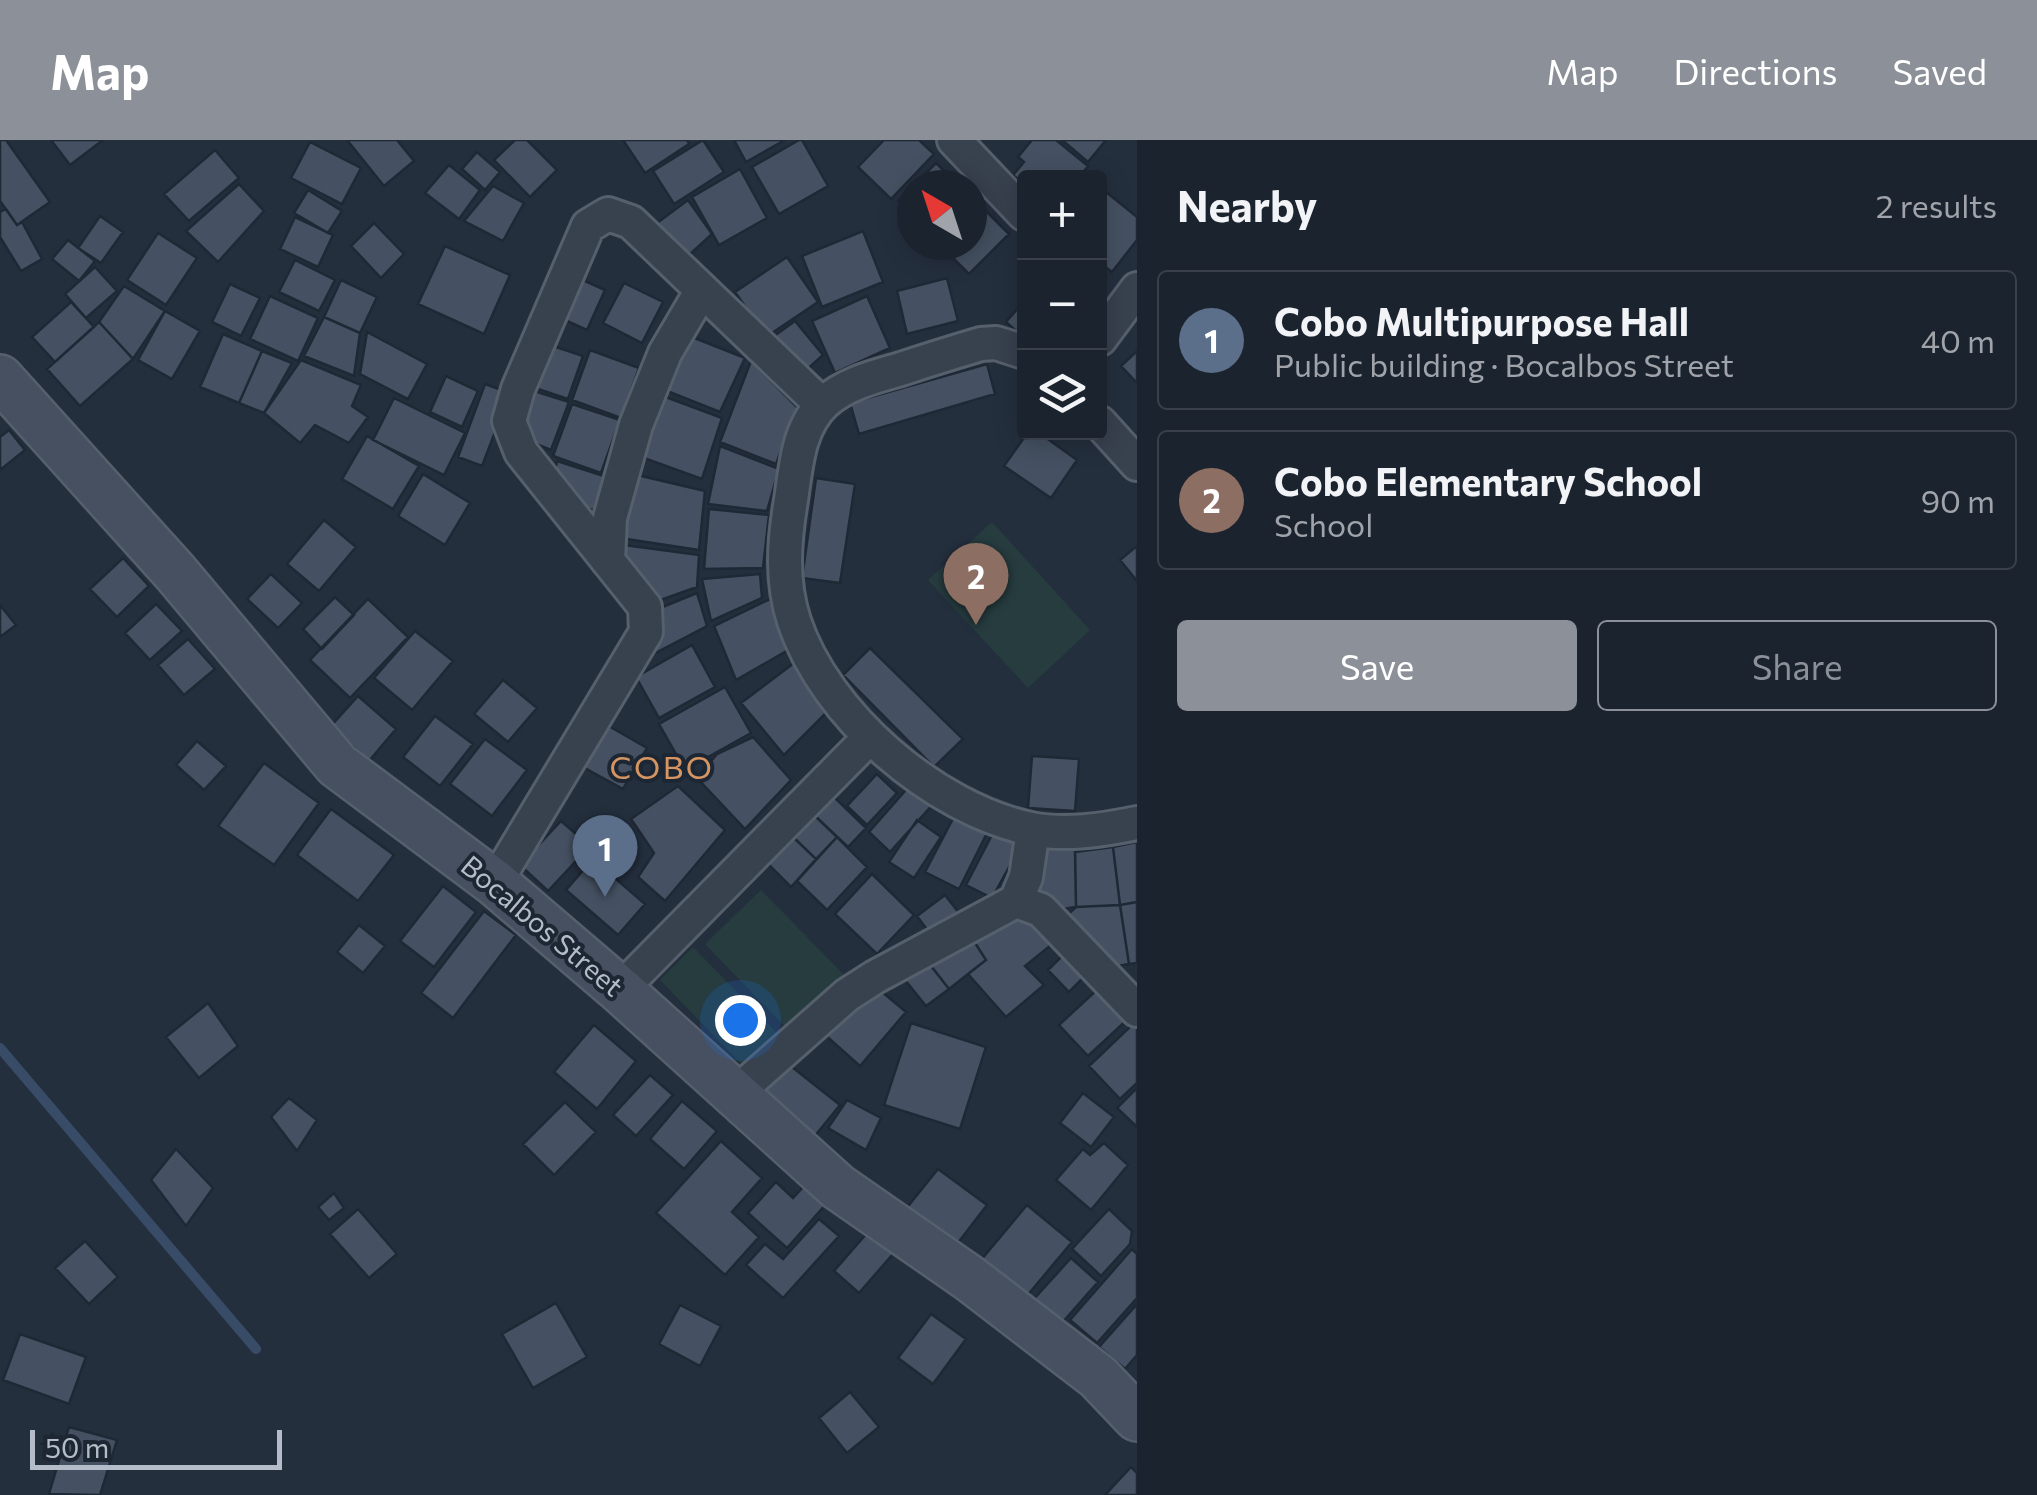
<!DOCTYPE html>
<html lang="en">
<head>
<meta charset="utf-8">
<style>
  body { margin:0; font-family:Commissioner,sans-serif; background:#282f3a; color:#f1f3f6 }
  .controls { position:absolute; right:30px; top:30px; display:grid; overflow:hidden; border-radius:10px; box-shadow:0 5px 25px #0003 }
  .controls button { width:90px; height:90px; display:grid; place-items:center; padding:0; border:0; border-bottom:2px solid #39404a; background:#1b232e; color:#f1f3f6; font:50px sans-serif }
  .compass { position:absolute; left:897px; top:30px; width:90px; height:90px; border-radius:50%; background:#1b232e; box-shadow:0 5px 25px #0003; rotate:321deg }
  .scale { position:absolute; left:30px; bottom:25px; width:252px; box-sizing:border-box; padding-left:10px; border:5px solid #b4bcc9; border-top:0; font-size:28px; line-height:35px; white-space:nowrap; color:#b4bcc9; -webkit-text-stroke:8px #1d2633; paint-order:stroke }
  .you { position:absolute; left:740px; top:880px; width:35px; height:35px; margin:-25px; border:8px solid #fff; border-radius:50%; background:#1a73e8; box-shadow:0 0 0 15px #1a73e833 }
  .badge { display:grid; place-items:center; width:65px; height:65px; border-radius:50%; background:#8c9099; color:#fff; font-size:32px; font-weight:700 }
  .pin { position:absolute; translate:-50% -82px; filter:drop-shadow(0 2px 5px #0008) }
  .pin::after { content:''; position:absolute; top:52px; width:35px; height:30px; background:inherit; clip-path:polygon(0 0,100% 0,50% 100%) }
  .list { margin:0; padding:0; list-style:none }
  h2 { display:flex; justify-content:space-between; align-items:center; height:130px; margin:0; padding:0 40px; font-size:42px }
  h2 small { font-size:32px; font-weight:400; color:#a0a4aa }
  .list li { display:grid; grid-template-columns:65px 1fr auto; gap:30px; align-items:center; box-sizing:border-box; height:140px; margin:0 20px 20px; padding:0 20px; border:2px solid #39404a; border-radius:10px }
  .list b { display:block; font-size:38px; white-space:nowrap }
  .list p { margin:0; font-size:32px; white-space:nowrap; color:#a0a4aa }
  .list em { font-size:32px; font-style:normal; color:#a0a4aa }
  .actions { display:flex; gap:20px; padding:30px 40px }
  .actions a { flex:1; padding:22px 0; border:2px solid #8c9099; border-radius:10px; text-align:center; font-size:35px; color:#8c9099 }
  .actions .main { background:#8c9099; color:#fff }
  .icon { flex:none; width:55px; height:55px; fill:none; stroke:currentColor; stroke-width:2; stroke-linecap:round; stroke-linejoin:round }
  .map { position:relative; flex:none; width:1137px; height:1355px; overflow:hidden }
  header { display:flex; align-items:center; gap:60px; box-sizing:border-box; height:140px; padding:0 50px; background:#8c9099; color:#fff }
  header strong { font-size:48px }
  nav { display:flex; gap:55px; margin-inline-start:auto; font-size:35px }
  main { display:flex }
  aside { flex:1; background:#1b232e }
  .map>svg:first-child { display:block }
  .green { fill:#263c3f }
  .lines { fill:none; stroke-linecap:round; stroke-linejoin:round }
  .stream { stroke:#394c67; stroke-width:10 }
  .building { fill:#455162; stroke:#1f2835; stroke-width:2.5 }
  .street-casing { stroke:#565f6c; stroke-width:38 }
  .secondary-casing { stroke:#565f6c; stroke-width:50 }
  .street { stroke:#38414e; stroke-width:32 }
  .secondary { stroke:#465061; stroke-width:45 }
  .labels { text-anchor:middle; stroke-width:8; stroke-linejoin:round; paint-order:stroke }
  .street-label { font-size:28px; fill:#b4bcc9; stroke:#1d2633 }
  .quarter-label { font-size:32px; letter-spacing:2.5px; fill:#d59563; stroke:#1d2633 }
</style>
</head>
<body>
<header>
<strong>Map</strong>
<nav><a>Map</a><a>Directions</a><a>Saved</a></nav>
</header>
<main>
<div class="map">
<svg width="1137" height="1355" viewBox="0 0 1137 1355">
  <rect width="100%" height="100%" fill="#242f3e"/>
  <!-- green -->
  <path class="green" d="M992 382 1090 490 1028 548 928 440Z
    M761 750 849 840 793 895 705 804Z
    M693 807 780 896 746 929 660 840Z"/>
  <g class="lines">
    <!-- stream -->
    <path class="stream" d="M0 908 256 1209"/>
  </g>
  <!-- building -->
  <path class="building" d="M0 0H6L50 62 17 85 0 61Z
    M51 0H103L70 25Z
    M347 0H397L414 21 384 46Z
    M515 0H527L557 30 530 57 494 20Z
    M623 0H687L689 4 645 33Z
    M703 0 724 32 674 64 653 31Z
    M734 0H785L746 22Z
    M799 0H802L828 46 779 74 752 27Z
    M884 0H919L934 14 891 59 858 27Z
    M1032 0H1056L1088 26 1079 38H1024V45L1013 35 1024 22 1018 17Z
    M1062 0H1106L1088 22Z
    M310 2 361 28 342 64 291 38Z
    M215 10 239 38 189 81 164 54Z
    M477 12 500 32 485 50 462 29Z
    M936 23 959 45H914Z
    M449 25 480 50 459 79 425 53Z
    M740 29 767 78 719 105 692 57Z
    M239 44 264 71 218 122 186 91Z
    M493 46 524 63 503 101 464 81Z
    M912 47V75L898 61Z
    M1100 47 1137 77V100L1112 132 1100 123Z
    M308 50 342 71 328 93 294 73Z
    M688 60 712 94 688 116 657 83Z
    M977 62 1009 94 969 134 940 105H972V67Z
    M6 69 17 85 22 82 42 119 21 131 0 97V72Z
    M100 76 123 92 101 123 78 108Z
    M295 77 333 95 318 127 280 109Z
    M374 83 404 114 381 138 351 106Z
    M863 91 883 142 822 167 802 116Z
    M158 93 197 118 166 165 127 140Z
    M68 100 95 121 79 141 52 119Z
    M445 106 510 135 484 194 418 164Z
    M787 117 818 162 766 197 735 152Z
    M295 120 335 140 319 171 279 152Z
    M95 127 117 151 86 178 65 154Z
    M574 136 605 150 587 190 556 176Z
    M947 138 958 181 907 194 897 151Z
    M341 140 377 157 360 193 324 177Z
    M624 143 663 162 642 203 603 183Z
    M230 144 260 158 241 196 212 182Z
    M124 146 165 171 133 219 99 182Z
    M270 156 318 178 298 221 250 199Z
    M867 156 890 208 835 233 812 181Z
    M1024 161V198L1006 182Z
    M71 162 94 187 55 222 32 197Z
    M165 171 200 191 172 239 138 220Z
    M324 177 360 193 354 236 304 216Z
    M795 181 823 215 802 234 770 199Z
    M99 182 133 219 80 266 47 229Z
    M367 192 427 224 408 259 360 234Z
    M223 194 262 211 239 263 200 247Z
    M687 195 745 218 720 272 662 249Z
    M547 204 583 216 568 259 532 247Z
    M590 210 639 228 621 278 572 260Z
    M262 211 292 223 264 273 239 263Z
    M1137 211V243L1121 226Z
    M301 220 361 245 352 266 368 277 349 303 315 285 300 303 264 273Z
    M751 221 798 268 776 324 720 302Z
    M987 224 995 254 859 294 850 263Z
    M446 236 478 251 462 287 430 272Z
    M485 244 510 253 482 326 458 317Z
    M531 250 569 262 551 310 524 299 520 282Z
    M663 256 722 278 702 339 641 317Z
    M394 258 465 293 444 335 373 300Z
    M572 264 620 280 601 333 553 316Z
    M9 290 25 310 0 330V297Z
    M1028 292H1038L1077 320 1051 358 1004 326Z
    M367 296 419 326 393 369 342 339Z
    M720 306 779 329 767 371 708 364Z
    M557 321 607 337 598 371 580 367 555 331Z
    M423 334 470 363 445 405 398 376Z
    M637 335 705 351 699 410 620 398Z
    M816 338 855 344 840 443 802 438Z
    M709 369 769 375 763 428 704 429Z
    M324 380 356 407 319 451 287 424Z
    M624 405 699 415 697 447 655 462 619 415Z
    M1137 406V441L1120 420Z
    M123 418 149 446 117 477 90 449Z
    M271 434 302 463 278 488 247 459Z
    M760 434 762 458 711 481 702 439Z
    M697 453 707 486 642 520 660 468Z
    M335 457 354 475 322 509 303 489Z
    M368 459 408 497 350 558 310 520Z
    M770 459 790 509 736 540 714 486Z
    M156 464 182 491 150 520 125 493Z
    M0 465 16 485 0 497Z
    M415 491 453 521 412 570 374 538Z
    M188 499 215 529 184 555 158 525Z
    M692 505 715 547 659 578 636 537Z
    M870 508 963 599 934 627 843 535Z
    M794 523 831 568 784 615 741 563Z
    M503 540 537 568 508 602 474 574Z
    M725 547 751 593 685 630 659 584Z
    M358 556 396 589 369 621 330 587Z
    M435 576 473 604 440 646 403 617Z
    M607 585 647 608 623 649 583 627Z
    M753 597 791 640 745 689 697 638 717 614Z
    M485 599 527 630 492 676 450 644Z
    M197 601 226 626 204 650 176 625Z
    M1032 616 1079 619 1075 671 1028 668Z
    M264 623 319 663 274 725 218 686Z
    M877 634 897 653 867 685 847 666Z
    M912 643 934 663 890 712 869 692Z
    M678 646 725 690 665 761 638 737 654 713 631 679Z
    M832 655 866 688 848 707 813 674Z
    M331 669 394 715 358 761 297 715Z
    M957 671 990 687 959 749 925 732Z
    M813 674 837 697 816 719 792 696Z
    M917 680 941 697 914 738 889 722Z
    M561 681 590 706 548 751 520 725Z
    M994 691 1021 705 992 758 966 745Z
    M792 696 816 719 791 747 767 723Z
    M837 697 867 727 827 770 797 741Z
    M1039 700 1075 701 1076 767 1056 770 1033 746Z
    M1137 702V762L1120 765 1113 707Z
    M1113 707 1120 765 1076 767 1075 712Z
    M593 719 645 764 618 795 566 750Z
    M872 734 914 775 877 814 835 774Z
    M443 746 476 772 434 827 400 801Z
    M945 755 963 778 934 799 917 776Z
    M1137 762V823L1129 824 1120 765Z
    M1120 765 1129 824 1112 827 1064 778 1076 767Z
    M484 771 516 795 453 878 421 853Z
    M1019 771 1056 801 1025 826 1044 845 1006 877 968 834 986 820 970 795Z
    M359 785 385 806 363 833 337 812Z
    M970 795 986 820 949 849 928 822Z
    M1065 813 1086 835 1069 852 1048 830Z
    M928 822 949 849 926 866 901 835Z
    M875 846 906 872 860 926 824 894Z
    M1100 847 1129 878 1088 916 1059 885Z
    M208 863 238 906 199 938 166 897Z
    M911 883 986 907 960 989 884 965Z
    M1134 883 1137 885V943L1120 959 1089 926Z
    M594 885 636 921 597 969 554 932Z
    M787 923 840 965 814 997 762 955Z
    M650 935 673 955 636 996 613 975Z
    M1137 948V987L1117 968Z
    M1083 953 1114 977 1091 1007 1060 983Z
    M289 958 317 980 297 1011 271 977Z
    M847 960 881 978 866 1010 828 988Z
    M682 961 717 991 684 1029 650 999Z
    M565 962 596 992 554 1035 523 1004Z
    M721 1001 762 1038 732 1072 759 1097 725 1135 656 1073Z
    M1104 1003 1128 1025 1091 1070 1056 1040 1083 1009 1090 1015Z
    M176 1009 213 1048 186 1086 151 1040Z
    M938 1029 987 1065 954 1108 905 1070Z
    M776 1042 793 1058 806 1044 827 1063 787 1108 748 1073Z
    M334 1053 344 1068 329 1080 318 1067Z
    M1027 1065 1072 1102 1026 1157 981 1120Z
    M358 1069 397 1114 369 1138 330 1094Z
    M1109 1069 1132 1091 1130 1104 1101 1136 1072 1109Z
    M819 1079 839 1096 783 1158 746 1125 765 1104 783 1119Z
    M868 1092 893 1114 859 1153 834 1131Z
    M85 1101 118 1137 89 1164 55 1128Z
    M1132 1109 1137 1114V1158L1097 1203 1070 1180Z
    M1071 1118 1098 1142 1061 1184 1033 1160Z
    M556 1163 587 1217 533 1248 502 1194Z
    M1137 1164V1215L1125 1229 1099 1207Z
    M680 1165 721 1186 700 1226 659 1204Z
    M931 1174 966 1199 933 1244 898 1218Z
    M20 1194 86 1217 69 1264 3 1240Z
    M850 1252 879 1287 847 1313 819 1278Z
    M69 1287 117 1300 100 1355 49 1354Z
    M1131 1327 1137 1333V1355H1105Z"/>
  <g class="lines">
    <defs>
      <path id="street" d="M954 0 1024 74
        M1100 199 1137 149
        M1024 212 996 203 981 204C954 212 928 220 901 229 874 237 847 243 825 262 798 287 796 326 791 360 784 401 781 441 794 481 825 575 934 669 1031 689 1065 696 1103 690 1137 683
        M1100 283 1137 324
        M608 421 610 378 636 285 665 213 702 150
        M495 743 646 492 645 467 521 312 509 281 518 249 588 86 608 74 631 82 822 265
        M1016 761 1026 737 1033 690
        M620 850 870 597
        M735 954 847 855 875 837 1016 761 1041 770 1137 870"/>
      <path id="secondary" d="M0 238 175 432 337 625 495 743 620 850 838 1047 969 1138 1098 1237 1137 1278"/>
    </defs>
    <!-- street casing -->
    <use href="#street" class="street-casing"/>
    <!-- secondary casing -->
    <use href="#secondary" class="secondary-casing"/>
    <!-- street -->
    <use href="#street" class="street"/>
    <!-- secondary -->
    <use href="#secondary" class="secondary"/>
  </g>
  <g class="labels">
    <!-- street labels -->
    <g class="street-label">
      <text transform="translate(542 786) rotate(40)" y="10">Bocalbos Street</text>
    </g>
    <!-- quarter labels -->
    <g class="quarter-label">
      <text x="662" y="639">COBO</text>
    </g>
  </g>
</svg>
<div class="controls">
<button>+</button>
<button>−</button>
<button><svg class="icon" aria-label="layers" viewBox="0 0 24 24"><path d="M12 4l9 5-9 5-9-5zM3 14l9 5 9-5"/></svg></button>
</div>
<svg class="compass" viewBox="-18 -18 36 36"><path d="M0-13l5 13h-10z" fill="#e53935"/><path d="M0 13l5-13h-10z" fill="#a0a4aa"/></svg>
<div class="scale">50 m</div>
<div class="you"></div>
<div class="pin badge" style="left:605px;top:757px;background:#5c6f8a">1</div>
<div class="pin badge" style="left:976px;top:485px;background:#8d6e63">2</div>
</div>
<aside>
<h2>Nearby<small>2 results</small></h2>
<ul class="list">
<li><span class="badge" style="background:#5c6f8a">1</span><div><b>Cobo Multipurpose Hall</b><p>Public building · Bocalbos Street</p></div><em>40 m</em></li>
<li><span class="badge" style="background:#8d6e63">2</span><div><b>Cobo Elementary School</b><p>School</p></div><em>90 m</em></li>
</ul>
<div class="actions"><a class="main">Save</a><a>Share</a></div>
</aside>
</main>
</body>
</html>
